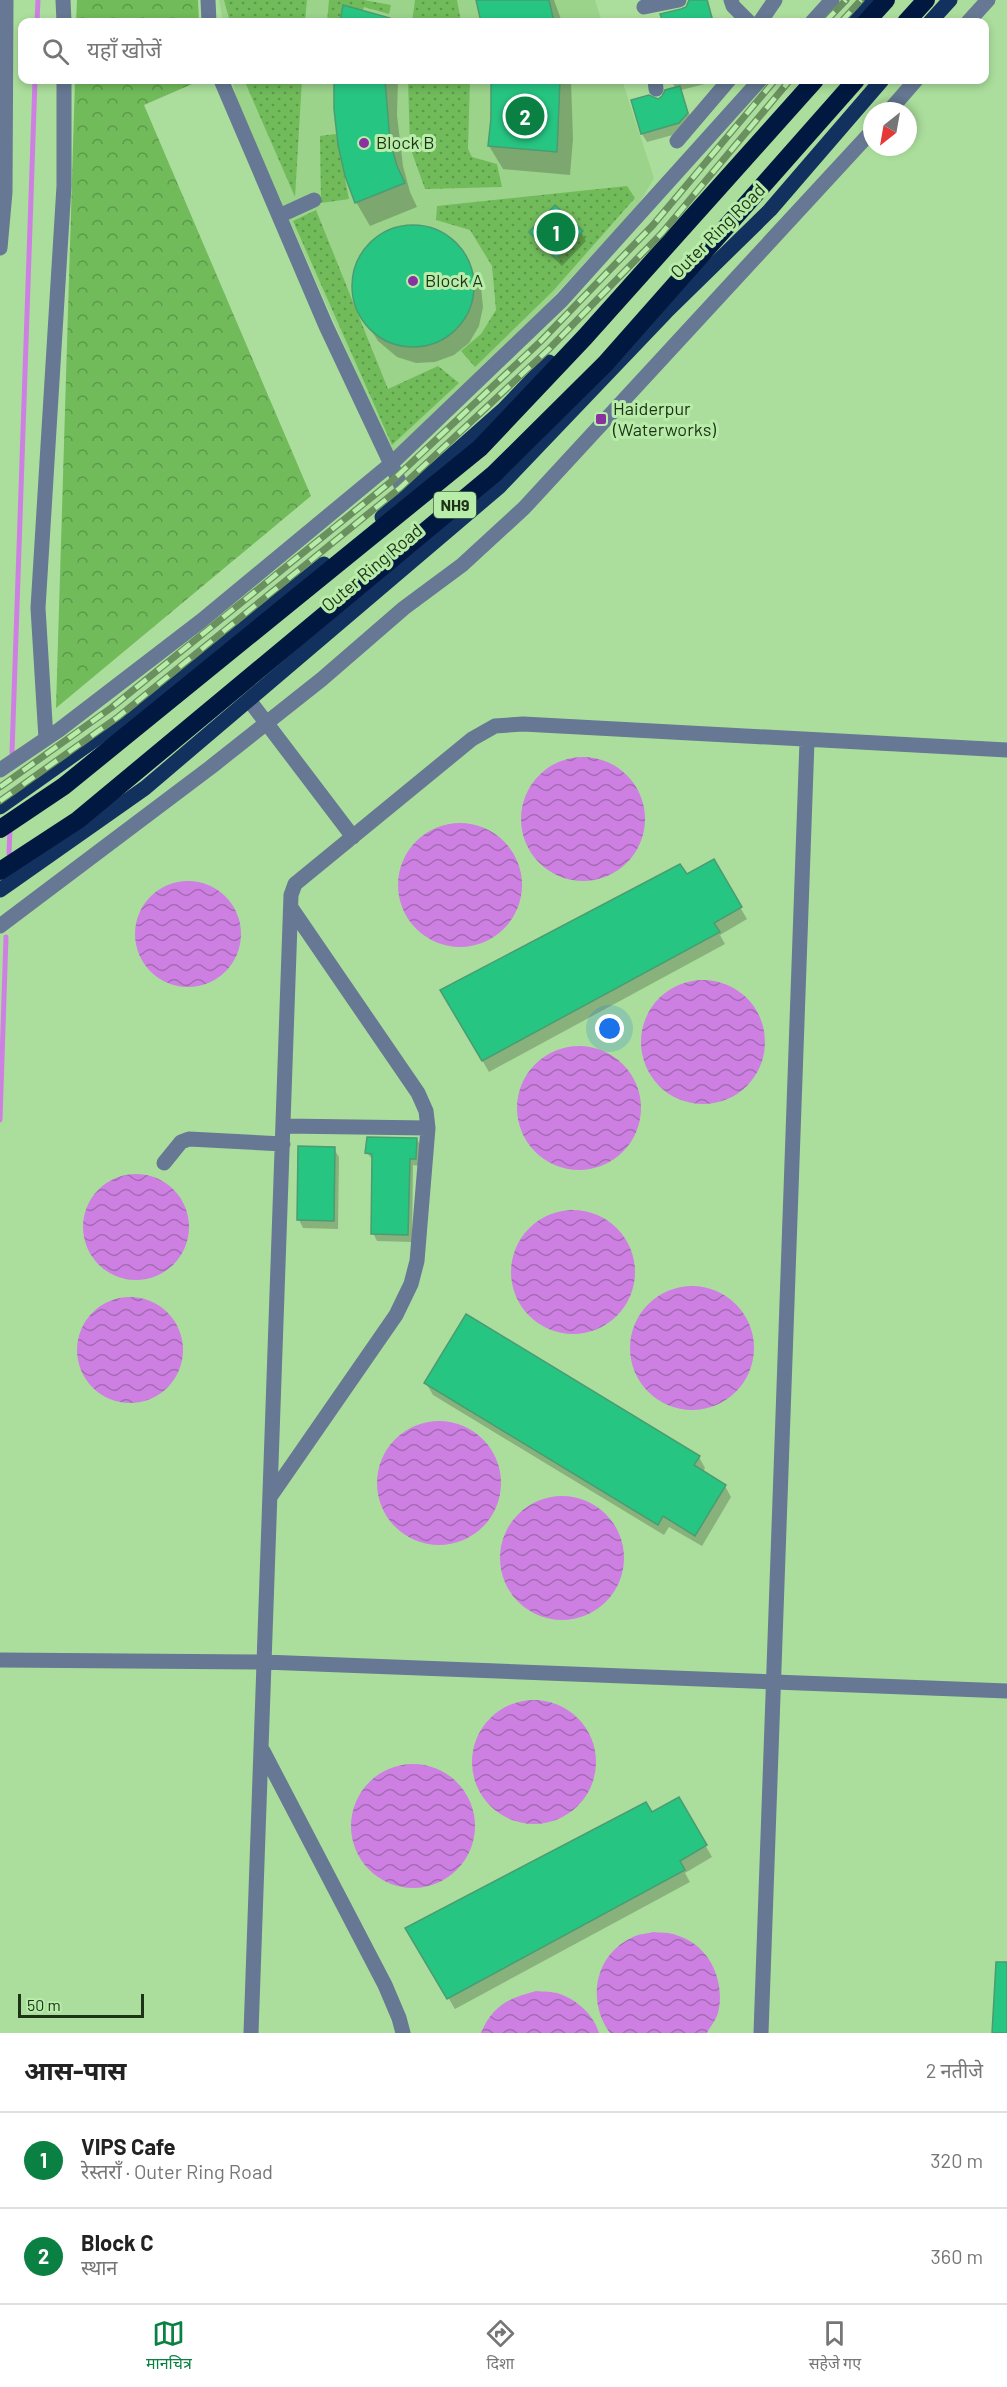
<!DOCTYPE html>
<html lang="hi">
<head>
<meta charset="utf-8">
<style>
  body { margin:0; font-family:Barlow,"Noto Sans Devanagari",sans-serif; background:#f6f6f6; color:#222 }
  .compass { position:absolute; left:863px; top:102px; width:54px; height:54px; border-radius:50%; background:#fff; box-shadow:0 3px 9px #0003; rotate:211deg }
  .scale { position:absolute; left:18px; bottom:15px; width:126px; box-sizing:border-box; padding-left:6px; border:3px solid #1e3218; border-top:0; font-size:16px; line-height:21px; white-space:nowrap; color:#1e3218; -webkit-text-stroke:4px #b8eca9; paint-order:stroke }
  .you { position:absolute; left:610px; top:1029px; width:21px; height:21px; margin:-15px; border:4px solid #fff; border-radius:50%; background:#1a73e8; box-shadow:0 0 0 9px #1a73e833 }
  .badge { display:grid; place-items:center; width:39px; height:39px; border-radius:50%; background:#0b8043; color:#fff; font-size:20px; font-weight:700 }
  .pin { position:absolute; translate:-50% -50%; border:3px solid #fff; box-shadow:0 2px 6px #0006 }
  .list { margin:0; padding:0; list-style:none }
  h2 { display:flex; justify-content:space-between; align-items:center; height:78px; margin:0; padding:0 24px; font-size:26px }
  h2 small { font-size:20px; font-weight:400; color:#767676 }
  .list li { display:grid; grid-template-columns:39px 1fr auto; gap:18px; align-items:center; box-sizing:border-box; height:96px; padding:0 24px; border-top:2px solid #e0e0e0 }
  .list b { display:block; font-size:22px; white-space:nowrap }
  .list p { margin:0; font-size:20px; white-space:nowrap; color:#767676 }
  .list em { font-size:20px; font-style:normal; color:#767676 }
  .icon { flex:none; width:33px; height:33px; fill:none; stroke:currentColor; stroke-width:2; stroke-linecap:round; stroke-linejoin:round }
  .map { position:relative; flex:none; width:1007px; height:2033px; overflow:hidden }
  .search { position:absolute; background:#fff; box-shadow:0 3px 9px #0003; left:18px; right:18px; top:18px; height:66px; display:flex; align-items:center; gap:15px; box-sizing:border-box; padding:0 21px; border-radius:12px; color:#767676; font-size:22px }
  .sheet { height:270px; background:#fff }
  nav { display:flex; justify-content:space-around; align-items:center; box-sizing:border-box; height:84px; border-top:2px solid #e0e0e0; background:#fff; font-size:16px; color:#767676 }
  nav a { display:grid; justify-items:center; gap:3px }
  nav .on { color:#0b8043 }
  .map>svg:first-child { display:block }
  .built { fill:#9bd38b }
  .forest { fill:url(#forest-crowns) }
  .park { fill:url(#park-dots) }
  .water { fill:url(#water-waves) }
  .shadow { fill:#0003 }
  .lines { fill:none; stroke-linecap:round; stroke-linejoin:round }
  .stream { stroke:#cd80e2; stroke-width:5 }
  .building { fill:#27c582; stroke:#4a9c72; stroke-width:1.5 }
  .minor { stroke:#667893; stroke-width:15 }
  .major { stroke:#13315e; stroke-width:15 }
  .highway { stroke:#011941; stroke-width:18 }
  .rail-casing { stroke:#6b9060; stroke-width:7 }
  .rail { stroke:#b8eca9; stroke-width:4.5; stroke-dasharray:14; stroke-linecap:butt }
  .poi-dot { fill:#89329f; stroke:#b8eca9; stroke-width:2 }
  .labels { text-anchor:middle; stroke-width:6; stroke-linejoin:round; paint-order:stroke }
  .shield { fill:#b8eca9; stroke:#4c6a44; stroke-width:1.5 }
  .shield-label { font-size:16px; font-weight:bold; fill:#1e3218 }
  .poi-label { font-size:18px; fill:#1e3218; stroke:#b8eca9; text-anchor:start }
  .street-label { font-size:18px; fill:#1e3218; stroke:#b8eca9 }
</style>
</head>
<body>
<div class="map">
<svg width="1007" height="2033" viewBox="0 0 1007 2033">
  <defs>
    <pattern id="forest-crowns" width="20" height="18" patternUnits="userSpaceOnUse" patternTransform="scale(1.5)"><rect width="20" height="18" fill="#71bb5b"/><path d="M2 6a3 3 0 1 1 6 0M12 15a3 3 0 1 1 6 0" fill="none" stroke="#5c994a"/></pattern>
    <pattern id="park-dots" width="8" height="8" patternUnits="userSpaceOnUse" patternTransform="scale(1.5)"><rect width="8" height="8" fill="#71bb5b"/><path d="M2 2h.1M6 6h.1" fill="none" stroke="#5c994a" stroke-width="1.8" stroke-linecap="round"/></pattern>
    <pattern id="water-waves" width="16" height="10" patternUnits="userSpaceOnUse" patternTransform="scale(1.5)"><rect width="16" height="10" fill="#cd80e2"/><path d="M0 5q4-4 8 0t8 0" fill="none" stroke="#a669b6"/></pattern>
  </defs>
  <rect width="100%" height="100%" fill="#abde9c"/>
  <!-- built -->
  <path class="built" d="M219 0H595L602 22H223Z
    M233 80H622L654 178 637 207 542 309 393 456 236 99Z"/>
  <!-- forest -->
  <path class="forest" d="M77 0H198L199 22H76Z
    M75 80H199V81L144 105 311 496 56 708Z"/>
  <!-- park -->
  <path class="park" d="M224 0H307L305 22H230Z
    M329 0H364L391 5 389 14 364 7 361 15 343 12 341 22H327Z
    M415 0H457L461 22H412Z
    M244 80H302L295 197 245 82Z
    M408 80H470L468 149 472 157 497 164 502 187 425 189 410 147Z
    M336 134 349 199 321 203 320 136Z
    M627 186 635 198 553 291 475 367 461 351 481 334 496 310 492 266 470 230 436 220 437 206Z
    M316 210 388 389 438 366 459 383 392 445 293 221Z"/>
  <!-- water -->
  <path class="water" d="M521 819a62 62 0 1 1 124 0a62 62 0 1 1-124 0Z
    M398 885a62 62 0 1 1 124 0a62 62 0 1 1-124 0Z
    M135 934a53 53 0 1 1 106 0a53 53 0 1 1-106 0Z
    M641 1042a62 62 0 1 1 124 0a62 62 0 1 1-124 0Z
    M517 1108a62 62 0 1 1 124 0a62 62 0 1 1-124 0Z
    M83 1227a53 53 0 1 1 106 0a53 53 0 1 1-106 0Z
    M511 1272a62 62 0 1 1 124 0a62 62 0 1 1-124 0Z
    M630 1348a62 62 0 1 1 124 0a62 62 0 1 1-124 0Z
    M77 1350a53 53 0 1 1 106 0a53 53 0 1 1-106 0Z
    M377 1483a62 62 0 1 1 124 0a62 62 0 1 1-124 0Z
    M500 1558a62 62 0 1 1 124 0a62 62 0 1 1-124 0Z
    M472 1762a62 62 0 1 1 124 0a62 62 0 1 1-124 0Z
    M351 1826a62 62 0 1 1 124 0a62 62 0 1 1-124 0Z
    M653 1932C661 1933 669 1932 676 1935 709 1944 726 1981 718 2013 716 2020 710 2027 707 2033H610C587 2002 594 1956 631 1938 637 1934 646 1934 653 1932Z
    M536 1991C543 1992 552 1991 560 1994 577 2000 594 2015 599 2033H481C492 2006 509 1998 536 1991Z"/>
  <!-- shadow -->
  <path class="shadow" d="M477 0H554L562 22H482Z
    M689 0H708L714 22H664L662 15 686 9Z
    M344 7 388 19 390 22H342Z
    M336 80H398L397 115 403 166 410 192 417 207 370 226 356 202 335 109Z
    M492 80H571L573 139 570 175 503 169 489 146Z
    M671 80H721L681 90 692 122 684 132 647 142 642 134 633 101 658 100 676 89Z
    M410 226 430 229 448 237 462 251 481 287 483 307 479 326 469 343 454 355 435 362 416 363 397 357 378 341 360 312 354 293 355 273 362 255 374 240 391 230Z
    M531 232H581L586 241 562 266 536 241Z
    M713 861 747 919 720 935 725 944 489 1072 442 990Z
    M417 1139 421 1147 419 1166 413 1165 412 1242 377 1241 373 1233 374 1161 367 1153Z
    M334 1149 339 1157 338 1229 303 1228 299 1220Z
    M426 1383 699 1457 705 1468 703 1472 725 1486 731 1497 702 1546 669 1527 664 1535 433 1395Z
    M679 1799 712 1857 685 1873 690 1882 455 2009 407 1928Z"/>
  <g class="lines">
    <!-- stream -->
    <path class="stream" d="M37 22 38 0
      M12 753 35 80
      M9 854 10 828
      M0 1120 6 937"/>
  </g>
  <!-- building -->
  <path class="building" d="M476 0H549L554 22H481Z
    M689 0H707L713 22H663L660 14 681 9 686 7Z
    M343 5 390 18V22H340Z
    M334 80H385L390 141 397 166 405 183 355 203 345 176 338 145 334 109Z
    M491 80H560L557 152 488 146 491 118Z
    M680 86 688 113 679 123 641 134 631 100 649 95 658 99 662 96 665 90Z
    M555 205 583 231 556 258 529 232Z
    M352 286a61 61 0 1 1 122 0a61 61 0 1 1-122 0Z
    M714 859 742 907 714 923 720 932 482 1061 440 990 680 864 687 874Z
    M367 1137 417 1138 416 1159H410L408 1235 371 1234 372 1154 365 1153Z
    M298 1146 335 1147 334 1221 297 1220Z
    M466 1314 700 1456 694 1465 726 1485 695 1536 663 1516 658 1525 424 1383Z
    M679 1797 707 1845 680 1861 685 1870 447 1999 405 1928 646 1802 652 1812Z
    M996 1962H1007V2033H992Z"/>
  <g class="lines">
    <!-- minor -->
    <path class="minor" d="M63 0 64 22
      M208 0 209 22
      M731 0 733 6 749 22
      M644 7 679 0
      M760 22 775 0
      M812 22 832 0
      M968 22 988 0
      M221 80 326 326 406 496
      M655 80 656 89
      M889 111 916 80
      M677 141 729 80
      M279 216 314 200
      M0 248 5 192 6 0
      M249 700 353 837
      M46 739 38 608 64 186V80
      M0 770 59 730 201 621 392 463 562 300 760 80
      M0 926 211 767 322 679 404 608 462 565 524 508 872 131
      M284 1126 428 1128
      M164 1163 181 1142 189 1139 283 1144
      M270 1497 396 1315 411 1284 417 1261 428 1128 426 1111 418 1093 292 909
      M0 1660 264 1662 1007 1691
      M263 1751 385 1985 399 2018 403 2033
      M251 2033 291 895 295 884 472 739 495 726 523 724 1007 750
      M761 2033 807 741"/>
    <!-- major -->
    <path class="major" d="M853 22 872 0
      M930 22 950 0
      M382 517 505 408 549 362
      M0 807 141 707 324 564
      M0 890 145 788 499 487 666 312 770 210 882 80"/>
    <!-- highway -->
    <path class="highway" d="M866 22 886 0
      M906 22 926 0
      M0 829 64 786 480 448 585 337 815 80
      M0 871 78 820 494 474 605 364 856 80"/>
    <defs>
      <path id="rail" d="M825 22 846 0
        M841 22 861 0
        M0 787 111 708 393 480 541 341 653 225 775 80
        M0 801 118 717 400 488 549 349 662 233 790 80"/>
    </defs>
    <!-- rail casing -->
    <use href="#rail" class="rail-casing"/>
    <!-- rail -->
    <use href="#rail" class="rail"/>
  </g>
  <!-- markers -->
  <g class="poi-dot">
    <circle cx="364" cy="143" r="6"/>
    <circle cx="413" cy="281" r="6"/>
    <rect x="595" y="413" width="12" height="12" rx="3"/>
  </g>
  <g class="labels">
    <!-- shield labels -->
    <rect class="shield" x="434" y="492" width="42" height="26" rx="4.5"/>
    <g class="shield-label">
      <text x="455" y="511">NH9</text>
    </g>
    <!-- poi labels -->
    <g class="poi-label">
      <text x="376" y="149">Block B</text>
      <text x="425" y="287">Block A</text>
      <text x="613" y="415">Haiderpur<tspan x="613" dy="21">(Waterworks)</tspan></text>
    </g>
    <!-- street labels -->
    <g class="street-label">
      <text transform="translate(718 231) rotate(-45)" y="6">Outer Ring Road</text>
      <text transform="translate(372 568) rotate(-40)" y="6">Outer Ring Road</text>
    </g>
  </g>
</svg>
<svg class="compass" viewBox="-18 -18 36 36"><path d="M0-13l5 13h-10z" fill="#e53935"/><path d="M0 13l5-13h-10z" fill="#767676"/></svg>
<div class="scale">50 m</div>
<div class="you"></div>
<div class="pin badge" style="left:556px;top:232px">1</div>
<div class="pin badge" style="left:525px;top:116px">2</div>
<div class="search"><svg class="icon" aria-label="search" viewBox="0 0 24 24"><circle cx="10" cy="10" r="6"/><path d="M15 15l6 6"/></svg>यहाँ खोजें</div>
</div>
<section class="sheet">
<h2>आस-पास<small>2 नतीजे</small></h2>
<ul class="list">
<li><span class="badge">1</span><div><b>VIPS Cafe</b><p>रेस्तराँ · Outer Ring Road</p></div><em>320 m</em></li>
<li><span class="badge">2</span><div><b>Block C</b><p>स्थान</p></div><em>360 m</em></li>
</ul>
</section>
<nav>
<a class="on"><svg class="icon" aria-label="map" viewBox="0 0 24 24"><path d="M3 6l6-2 6 2 6-2v14l-6 2-6-2-6 2zM9 4v14M15 6v14"/></svg>मानचित्र</a>
<a><svg class="icon" aria-label="directions" viewBox="0 0 24 24"><path d="M12 3l9 9-9 9-9-9zM9 14v-3h6M13 9l2 2-2 2"/></svg>दिशा</a>
<a><svg class="icon" aria-label="saved" viewBox="0 0 24 24"><path d="M7 4h10v16l-5-4-5 4z"/></svg>सहेजे गए</a>
</nav>
</body>
</html>
